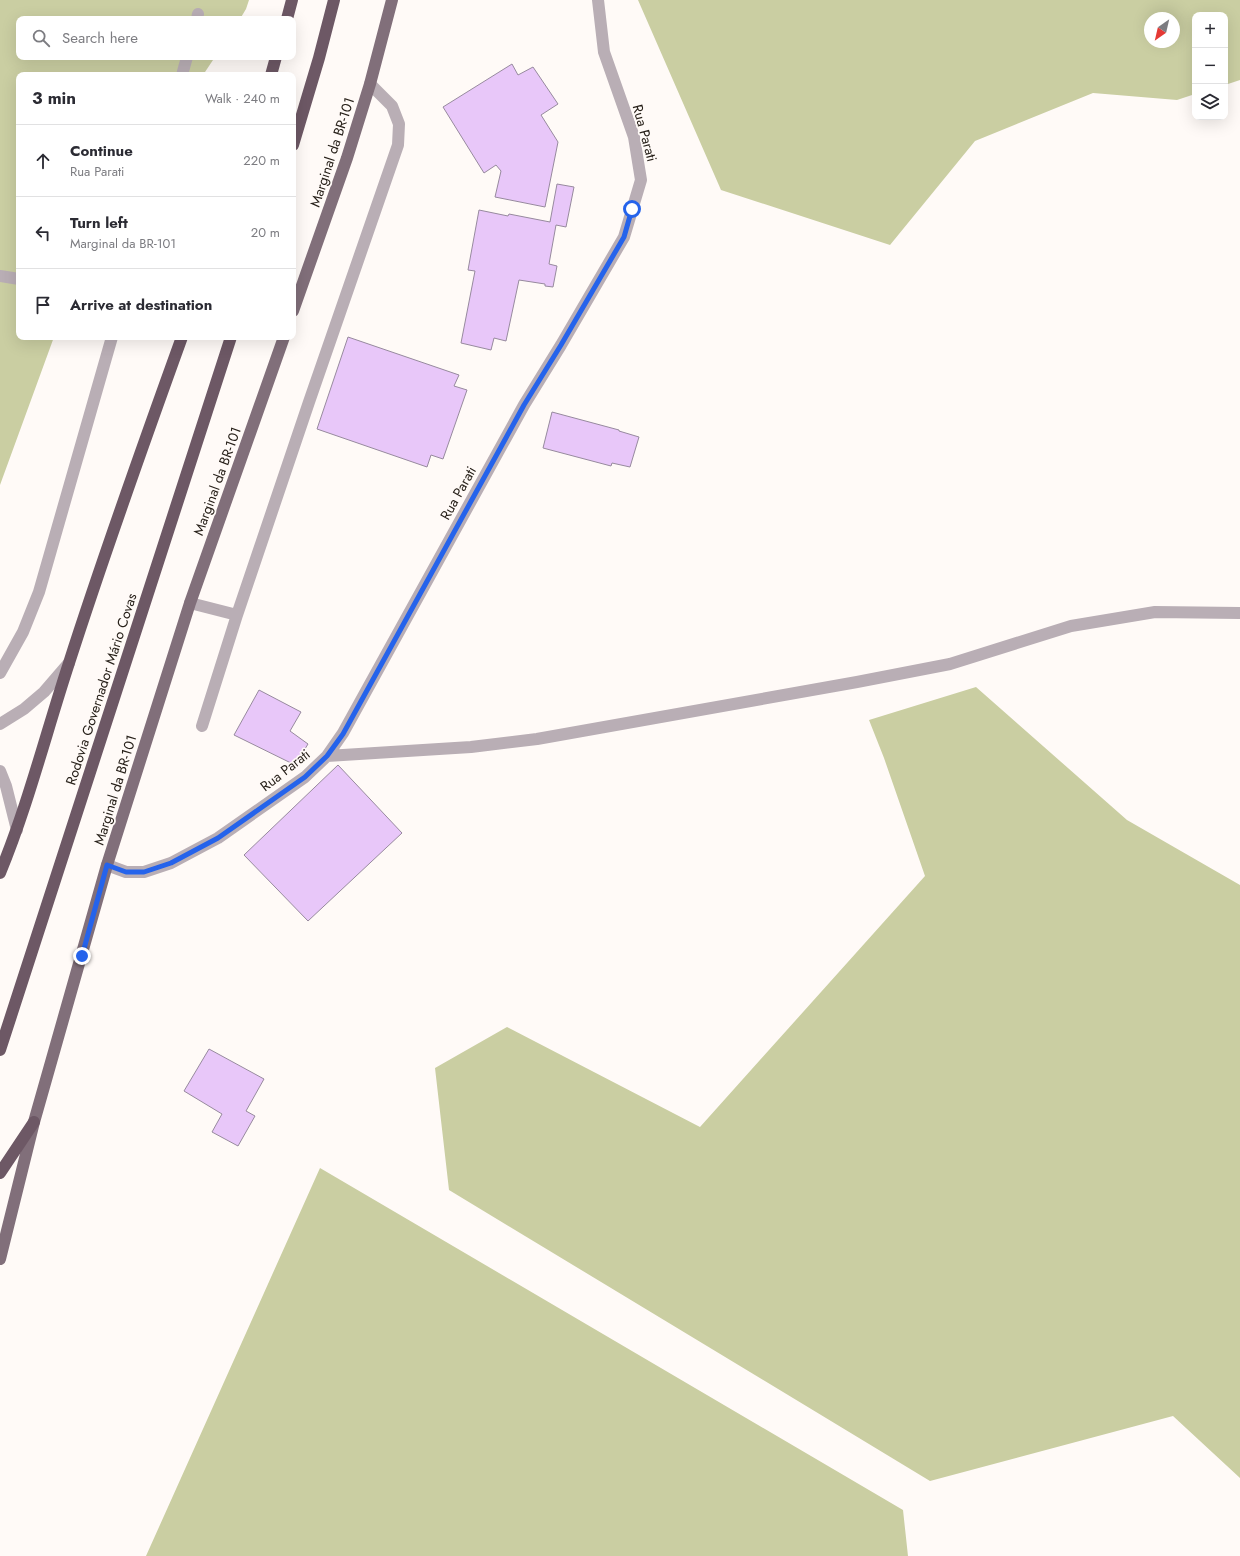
<!DOCTYPE html>
<html lang="en">
<head>
<meta charset="utf-8">
<style>
  body { margin:0; font-family:Jost,sans-serif; background:#f2f2f3; color:#2b2b33 }
  .controls { position:absolute; right:12px; top:12px; display:grid; overflow:hidden; border-radius:8px; box-shadow:0 4px 16px #0002 }
  .controls button { width:36px; height:36px; display:grid; place-items:center; padding:0; border:0; border-bottom:1px solid #e1e1e2; background:#fff; color:#2b2b33; font:20px sans-serif }
  .compass { position:absolute; left:1144px; top:12px; width:36px; height:36px; border-radius:50%; background:#fff; box-shadow:0 4px 16px #0002; rotate:214deg }
  .stop { position:absolute; width:12px; height:12px; margin:-9px; border:3px solid #2563eb; border-radius:50%; background:#fff }
  .stop.end { background:#2563eb; border-color:#fff; box-shadow:0 1px 4px #0008 }
  .list { margin:0; padding:0; list-style:none }
  h2 { display:flex; justify-content:space-between; align-items:center; height:52px; margin:0; padding:0 16px; font-size:17px }
  h2 small { font-size:13px; font-weight:400; color:#7c7c81 }
  .list li { display:grid; grid-template-columns:26px 1fr auto; gap:12px; align-items:center; box-sizing:border-box; height:72px; padding:0 16px; border-top:1px solid #e1e1e2 }
  .list b { display:block; font-size:15px; white-space:nowrap }
  .list p { margin:0; font-size:13px; white-space:nowrap; color:#7c7c81 }
  .list em { font-size:13px; font-style:normal; color:#7c7c81 }
  .icon { flex:none; width:22px; height:22px; fill:none; stroke:currentColor; stroke-width:2; stroke-linecap:round; stroke-linejoin:round }
  .map { position:relative; flex:none; width:1240px; height:1556px; overflow:hidden }
  .search { position:absolute; background:#fff; box-shadow:0 4px 16px #0002; left:16px; top:16px; width:280px; height:44px; display:flex; align-items:center; gap:10px; box-sizing:border-box; padding:0 14px; border-radius:8px; color:#7c7c81; font-size:15px }
  .panel { position:absolute; background:#fff; box-shadow:0 4px 16px #0002; left:16px; top:72px; width:280px; height:268px; border-radius:8px }
  .map>svg:first-child { display:block }
  .green { fill:#cacea2; fill-rule:evenodd }
  .building { fill:#e8c7f9; stroke:#978a9e }
  .lines { fill:none; stroke-linecap:round; stroke-linejoin:round }
  .minor { stroke:#b9aeb5; stroke-width:12 }
  .major { stroke:#816f7a; stroke-width:12 }
  .highway { stroke:#6d5865; stroke-width:12 }
  .route { stroke:#2563eb; stroke-width:5 }
  .labels { text-anchor:middle; stroke-width:3.5; stroke-linejoin:round; paint-order:stroke }
  .street-label { font-size:14px; fill:#28211a; stroke:#fffaf7 }
</style>
</head>
<body>
<div class="map">
<svg width="1240" height="1556" viewBox="0 0 1240 1556">
  <rect width="100%" height="100%" fill="#fffaf7"/>
  <!-- green -->
  <path class="green" d="M0 0H249L246 9 240 19H19V57H215L203 75H19V337H54L0 485Z
    M638 0H1240V80L1225 85V15H1195V94L1177 100 1093 93 975 141 890 245 721 190ZM1150 18H1174V42H1150Z
    M976 687 1127 820 1240 885V1478L1173 1416 930 1481 449 1190 435 1068 507 1027 700 1127 925 876 884 758 869 720Z
    M320 1168 903 1510 908 1556H146Z"/>
  <!-- building -->
  <path class="building" d="M512 64 518 75 533 67 558 104 541 115 558 142 545 207 495 197 501 171 496 165 484 173 443 107Z
    M557 184 574 187 566 227 556 225 549 264 557 266 553 287 545 286V284L519 280 506 341 494 338 491 350 461 343 475 271 468 270 479 210 508 216 509 214 550 222Z
    M348 337 459 375 454 386 467 390 443 459 431 455 427 467 317 429Z
    M552 412 619 430V431L639 437 630 467 612 463 611 466 543 448Z
    M259 690 301 712 290 731 308 744 295 765 234 735Z
    M338 765 402 833 308 921 244 855Z
    M209 1049 264 1079 246 1111 255 1116 238 1146 212 1132 222 1114 184 1091Z"/>
  <g class="lines">
    <!-- minor -->
    <path class="minor" d="M197 19 198 14
      M182 75 187 57
      M0 276 19 279
      M190 603 237 615 309 402 398 145 399 124 392 106 370 84
      M0 673 23 632 39 592 112 337
      M0 724 24 709 44 692 69 663
      M202 726 237 615
      M327 756 471 747 537 739 857 682 950 664 1071 626 1155 612 1240 613
      M0 771 6 786 17 830
      M107 865 126 872H144L171 863 218 838 305 777 327 756 343 733 524 405 561 345 624 237 641 180 634 137 604 52 598 0"/>
    <!-- major -->
    <path class="major" d="M293 311 347 158 370 84 392 0
      M0 1259 34 1122 107 865 190 603 284 337"/>
    <!-- highway -->
    <path class="highway" d="M287 19 292 0
      M271 75 276 57
      M293 145 319 58 334 0
      M0 873C28 805 46 733 69 663 104 554 143 445 182 337
      M0 1050 231 337
      M0 1173 34 1122"/>
  </g>
  <g class="lines">
    <!-- route -->
    <path class="route" d="M82 956 107 865 126 872H144L171 863 218 838 305 777 327 756 343 734 524 405 561 345 624 237 632 209"/>
  </g>
  <g class="labels">
    <!-- street labels -->
    <g class="street-label">
      <text transform="translate(645 133) rotate(75)" y="5">Rua Parati</text>
      <text transform="translate(332 152) rotate(-72)" y="5">Marginal da BR-101</text>
      <text transform="translate(217 481) rotate(-70)" y="5">Marginal da BR-101</text>
      <text transform="translate(458 493) rotate(-61)" y="5">Rua Parati</text>
      <text transform="translate(101 689) rotate(-72)" y="5">Rodovia Governador Mário Covas</text>
      <text transform="translate(285 770) rotate(-38)" y="5">Rua Parati</text>
      <text transform="translate(115 790) rotate(-73)" y="5">Marginal da BR-101</text>
    </g>
  </g>
</svg>
<div class="controls">
<button>+</button>
<button>−</button>
<button><svg class="icon" aria-label="layers" viewBox="0 0 24 24"><path d="M12 4l9 5-9 5-9-5zM3 14l9 5 9-5"/></svg></button>
</div>
<svg class="compass" viewBox="-18 -18 36 36"><path d="M0-13l5 13h-10z" fill="#e53935"/><path d="M0 13l5-13h-10z" fill="#7c7c81"/></svg>
<div class="stop" style="left:632px;top:209px"></div>
<div class="stop end" style="left:82px;top:956px"></div>
<div class="search"><svg class="icon" aria-label="search" viewBox="0 0 24 24"><circle cx="10" cy="10" r="6"/><path d="M15 15l6 6"/></svg>Search here</div>
<section class="panel">
<h2>3 min<small>Walk · 240 m</small></h2>
<ul class="list">
<li><svg class="icon" aria-label="ahead" viewBox="0 0 24 24"><path d="M12 20V5M6 11l6-6 6 6"/></svg><div><b>Continue</b><p>Rua Parati</p></div><em>220 m</em></li>
<li><svg class="icon" aria-label="left" viewBox="0 0 24 24"><path d="M17 20v-9H6M10 6l-5 5 5 5"/></svg><div><b>Turn left</b><p>Marginal da BR-101</p></div><em>20 m</em></li>
<li><svg class="icon" aria-label="arrive" viewBox="0 0 24 24"><path d="M6 21V4h12l-3 4 3 4H6"/></svg><div><b>Arrive at destination</b></div></li>
</ul>
</section>
</div>
</body>
</html>
